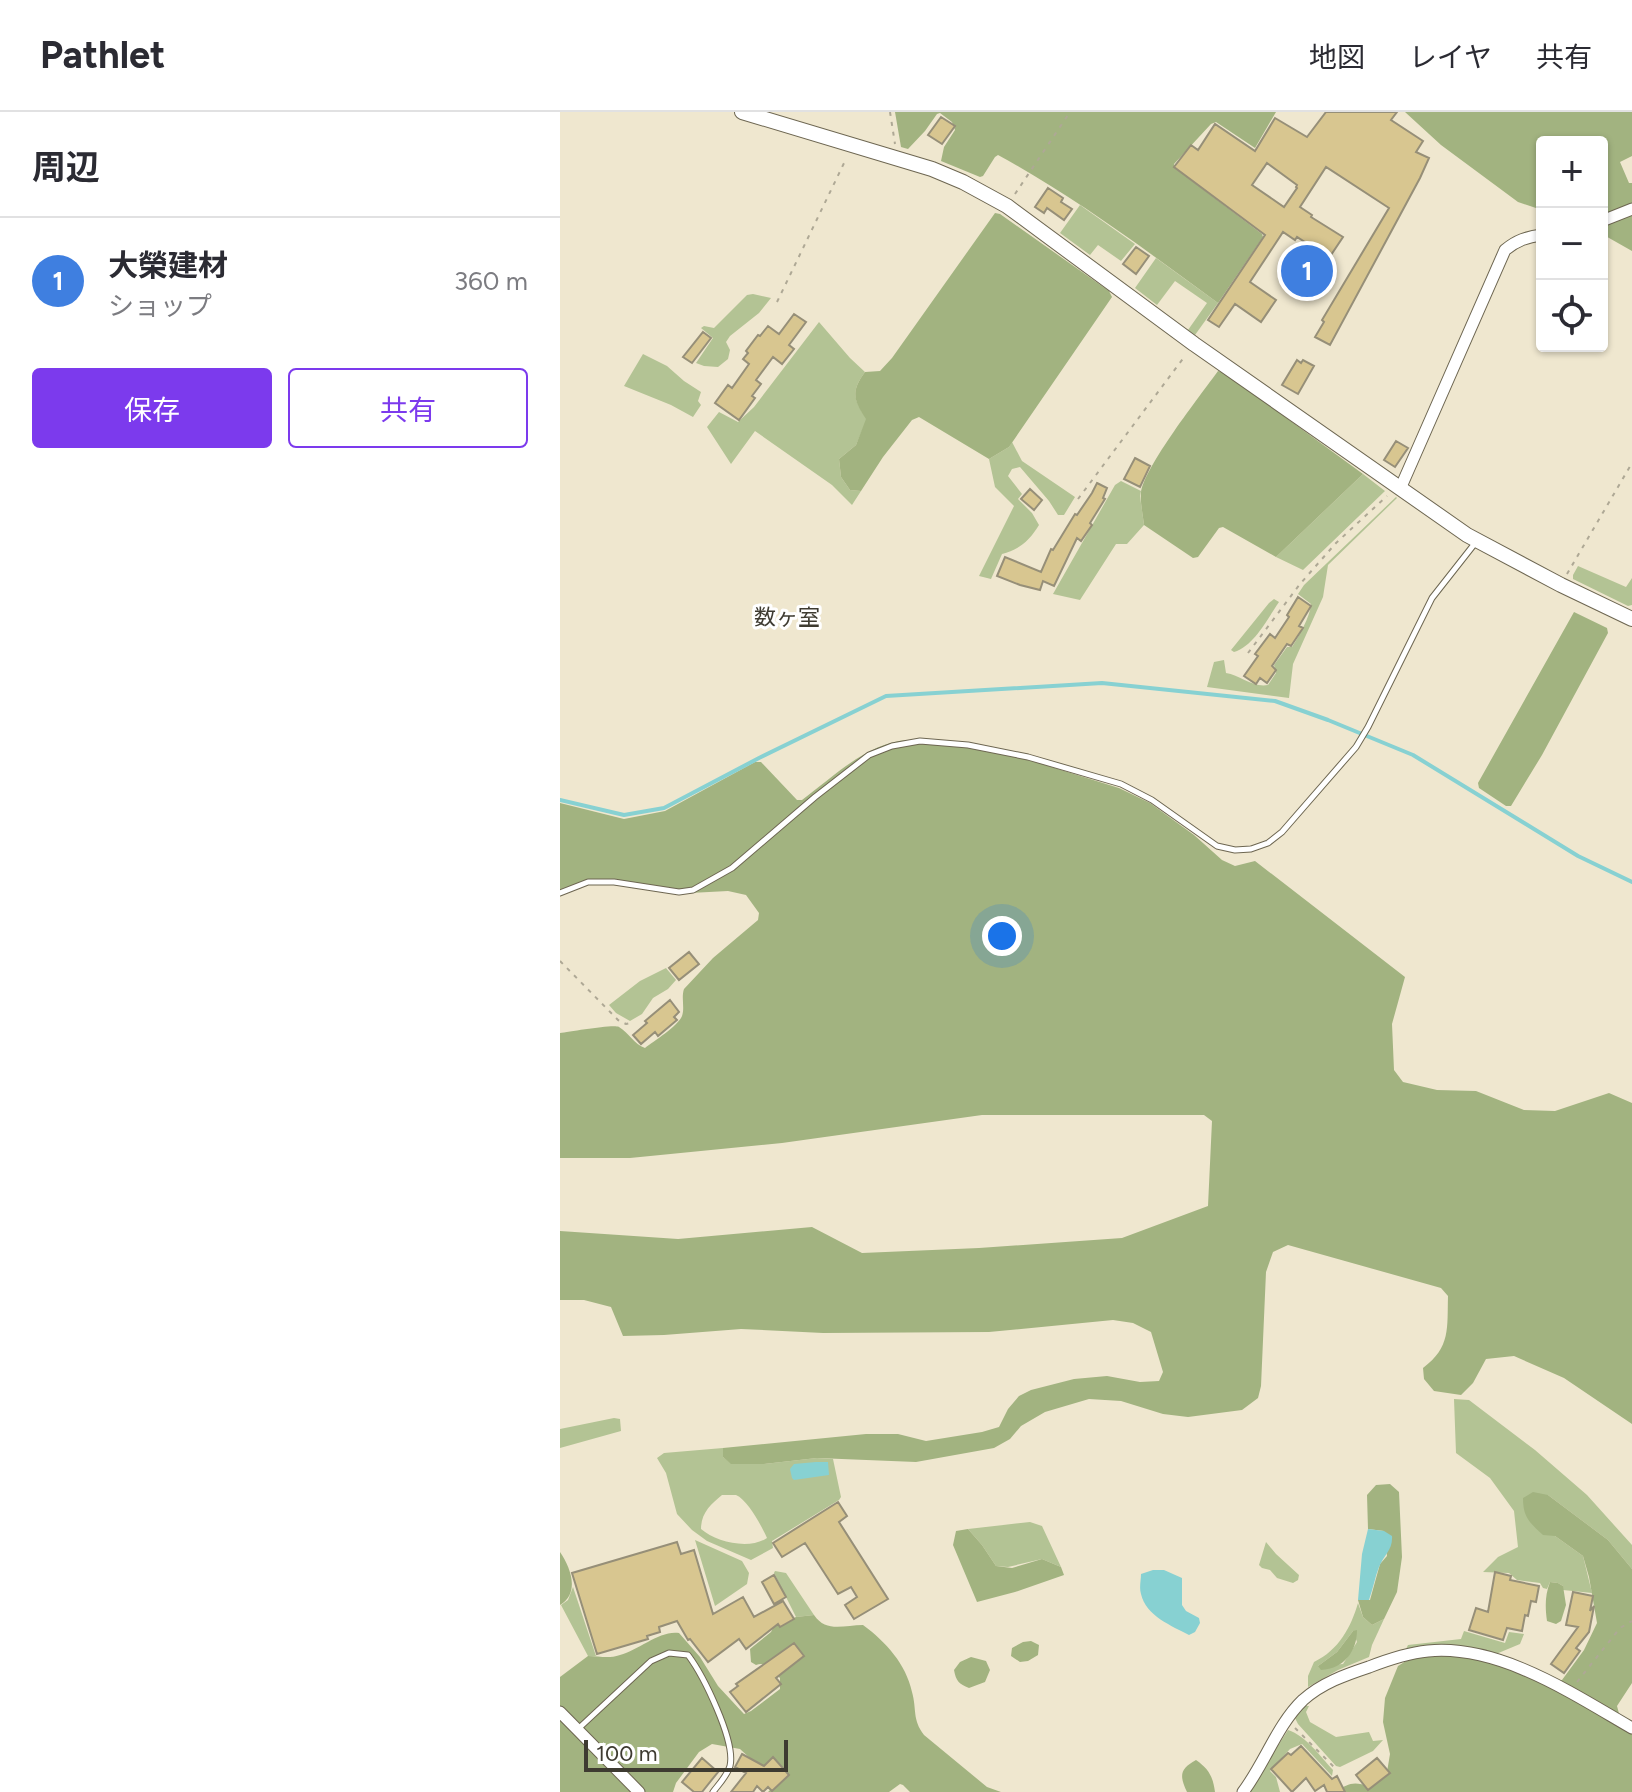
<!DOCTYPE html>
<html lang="ja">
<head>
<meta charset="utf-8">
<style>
  body { margin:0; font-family:Figtree,"Noto Sans JP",sans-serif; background:#f7f7f7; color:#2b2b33 }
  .controls { position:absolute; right:24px; top:24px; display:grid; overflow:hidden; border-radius:8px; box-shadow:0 2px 6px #0004 }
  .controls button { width:72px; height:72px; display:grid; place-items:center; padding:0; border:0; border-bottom:2px solid #e1e1e2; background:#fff; color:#2b2b33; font:40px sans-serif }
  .scale { position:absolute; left:24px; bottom:20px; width:204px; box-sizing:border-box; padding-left:8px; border:4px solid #3e3b31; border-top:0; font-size:22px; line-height:28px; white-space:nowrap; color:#3e3b31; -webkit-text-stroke:6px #fff; paint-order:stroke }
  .you { position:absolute; left:442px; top:824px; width:28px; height:28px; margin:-20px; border:6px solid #fff; border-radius:50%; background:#1a73e8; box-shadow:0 0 0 12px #1a73e833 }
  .badge { display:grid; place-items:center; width:52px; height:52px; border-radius:50%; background:#7c3aed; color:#fff; font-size:26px; font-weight:700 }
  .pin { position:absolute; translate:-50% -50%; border:4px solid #fff; box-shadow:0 2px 8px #0006 }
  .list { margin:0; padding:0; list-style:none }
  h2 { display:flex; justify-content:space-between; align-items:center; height:104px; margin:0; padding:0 32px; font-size:34px }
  h2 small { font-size:26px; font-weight:400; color:#7c7c81 }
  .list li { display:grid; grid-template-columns:52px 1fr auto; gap:24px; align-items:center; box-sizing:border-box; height:128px; padding:0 32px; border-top:2px solid #e1e1e2 }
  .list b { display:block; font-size:30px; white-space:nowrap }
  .list p { margin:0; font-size:26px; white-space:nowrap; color:#7c7c81 }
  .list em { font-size:26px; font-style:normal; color:#7c7c81 }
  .actions { display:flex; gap:16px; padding:24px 32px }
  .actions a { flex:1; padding:18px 0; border:2px solid #7c3aed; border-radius:8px; text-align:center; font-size:28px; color:#7c3aed }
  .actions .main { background:#7c3aed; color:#fff }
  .icon { flex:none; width:44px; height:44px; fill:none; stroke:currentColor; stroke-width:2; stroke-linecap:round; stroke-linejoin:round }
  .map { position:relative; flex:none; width:1072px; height:1680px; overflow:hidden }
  header { display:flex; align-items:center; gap:48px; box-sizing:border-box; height:112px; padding:0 40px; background:#fff; border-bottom:2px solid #e1e1e2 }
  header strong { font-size:38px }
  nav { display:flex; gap:44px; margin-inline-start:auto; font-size:28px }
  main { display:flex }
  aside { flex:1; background:#fff }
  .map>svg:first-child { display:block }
  .green { fill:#b3c394; fill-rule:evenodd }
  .forest { fill:#a2b380 }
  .water { fill:#87d1d2 }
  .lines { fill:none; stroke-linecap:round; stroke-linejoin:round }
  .stream { stroke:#87d1d2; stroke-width:4 }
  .building { fill:#d8c690; stroke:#968f78; stroke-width:2; fill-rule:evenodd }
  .service-casing { stroke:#6d6651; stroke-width:7 }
  .minor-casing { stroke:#6d6651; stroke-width:13 }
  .tertiary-casing { stroke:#6d6651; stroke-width:16 }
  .path { stroke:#aea895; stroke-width:2; stroke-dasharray:4 6; stroke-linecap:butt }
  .service { stroke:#fff; stroke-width:5 }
  .minor { stroke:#fff; stroke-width:11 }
  .tertiary { stroke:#fff; stroke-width:14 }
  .labels { text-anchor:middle; stroke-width:6; stroke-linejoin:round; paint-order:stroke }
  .neighbourhood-label { font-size:22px; fill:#3e3b31; stroke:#fff }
</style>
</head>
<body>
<header>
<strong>Pathlet</strong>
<nav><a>地図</a><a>レイヤ</a><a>共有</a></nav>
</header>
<main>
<aside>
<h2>周辺<small></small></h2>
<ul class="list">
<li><span class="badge" style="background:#3f7fe0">1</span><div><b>大榮建材</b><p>ショップ</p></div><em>360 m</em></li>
</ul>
<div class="actions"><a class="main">保存</a><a>共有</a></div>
</aside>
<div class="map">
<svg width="1072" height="1680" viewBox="0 0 1072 1680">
  <rect width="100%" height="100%" fill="#efe7cf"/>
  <!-- green -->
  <path class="green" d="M520 93 575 132 561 149 538 133 530 143 500 121Z
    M596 146 658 191 635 223 628 218 647 191 615 169 597 193 575 176Z
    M193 182 211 186 199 201 170 224 166 230 170 238 168 247 158 255 144 254 136 251 153 226 141 216 144 214 154 216 187 183Z
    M259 210 290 246 305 260C291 279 293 288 307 307L296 333 279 347 281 365 290 378 301 379 292 393 272 373 195 319 171 352 147 315 159 300 178 310 194 295Z
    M83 242 107 254 124 269 141 280 138 289 141 293 133 305 111 293 64 274Z
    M452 330 462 349 515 385 504 403H498L489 389 460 355 452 357 448 364 462 382 458 387 472 401 479 413C470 428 459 438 442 442L431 467 419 464 454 394 435 375 429 347 449 335Z
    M803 362 825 379 743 458 716 445Z
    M561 369 581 379 580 384 584 413 567 432H556L520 488 493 482 555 373Z
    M836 385 837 386 768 453 763 485 733 552 729 586 647 575 654 550 664 548 666 561C680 563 693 576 708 573L716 561 714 553 727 535H732C739 524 750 505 751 492L738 482 744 473Z
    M1018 454 1066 475 1072 466V493L1068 494 1013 467V463Z
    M714 487 719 490C707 507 695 533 674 540L671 538 709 491Z
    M106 856 116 868 108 877 93 886 82 902 70 909 56 901 49 893 80 869Z
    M894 1287 909 1288 975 1338 1027 1383 1072 1433V1457L1048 1428 988 1383 995 1424 1023 1444 1032 1481 1003 1478V1474L998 1471 990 1470 987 1477 983 1476 980 1471 957 1468 949 1461 923 1460 938 1445 958 1435 954 1399 930 1366 896 1341Z
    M54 1306 60 1307 61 1319 0 1336V1317Z
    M163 1336V1345L172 1352H204L257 1346 273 1347 281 1385 279 1388 212 1429 213 1436 191 1448 147 1429 132 1418 117 1402 106 1361 97 1346 104 1341ZM162 1383C164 1383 174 1383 176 1383 188 1388 202 1415 207 1426 189 1438 156 1430 141 1417 141 1401 151 1392 162 1383Z
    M470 1410 482 1414 501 1455 482 1447 448 1455 436 1454 422 1433 408 1417Z
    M135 1428 182 1449 189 1461 187 1472 155 1494Z
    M706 1430 716 1442 739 1463 738 1468 733 1471 717 1466 710 1458 702 1456 699 1453Z
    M215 1459 226 1461 254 1503 236 1505 214 1461Z
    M13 1475 36 1544H28L1 1493 8 1488Z
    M798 1491 803 1505 812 1513 824 1507 812 1533 809 1545 778 1558 748 1575V1564L754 1550C779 1538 791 1515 798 1491ZM793 1519 797 1530 783 1552 758 1554 777 1540Z
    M904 1519 945 1531 949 1520 964 1522 960 1532 936 1542 847 1539 846 1537 848 1533 901 1527Z
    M744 1594H749L746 1600 750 1610 776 1625 809 1620 813 1629 823 1628 813 1639 780 1655 776 1654 738 1612 735 1606Z
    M728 1618C746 1624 760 1644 773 1658L772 1664 742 1632 730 1637 710 1659 716 1665 720 1680H688Z"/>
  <!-- forest -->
  <path class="forest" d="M335 0H716L695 36 656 10 651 12 614 52 615 56 702 122 703 125 658 191C587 139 515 85 438 43L435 45 423 64 420 65 381 49 384 35 395 18 392 10 380 1 377 2 365 19 348 37 341 35Z
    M845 0H1072V44L1060 50 1069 71H1072V139L1042 122V30H982V98L958 90 881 33Z
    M435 101 440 102 549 179 552 185 449 335 429 347 359 305 352 308 323 345 301 379 290 378 281 365 279 347 296 333 306 307C293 288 291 279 305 260L320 259 332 246Z
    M658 259 665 261 803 362 716 445 663 415 659 416 638 445 633 446 584 413C583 403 580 391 581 381 584 355 640 284 658 259Z
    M1014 500 1047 516 1048 521 982 643 951 694H946L919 676 918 671Z
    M348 628 408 636 469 648 559 676 590 691 634 723 662 748 675 754 695 749 845 865 832 912 834 958 843 970 877 978 916 979 964 998 995 999 1049 981 1072 991V1312L1004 1266 954 1244 926 1247 913 1271 901 1283 874 1279 864 1267 863 1256C891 1235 887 1216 888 1184L881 1176 728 1133 713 1140 706 1160 701 1274 698 1286 682 1298 628 1305 603 1302 561 1289 529 1287 485 1300 461 1314 450 1327 434 1336 356 1350 257 1346 204 1352H171L163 1345V1336L306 1322H338L366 1329 422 1320 439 1315 448 1297 459 1284 471 1278 514 1267 547 1264 580 1270 599 1269 603 1260 591 1220 573 1211 553 1208 429 1220 263 1221 181 1217 104 1223 63 1224 51 1195 24 1188H0V1119L118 1127 252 1115 302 1141 419 1136 562 1126 648 1094 652 1009 644 1003H422L222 1031 70 1046H0V921C10 920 53 912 59 915 69 921 74 932 85 936 94 929 118 914 122 904 125 896 121 886 124 877L153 846 198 808 199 801 186 783 168 779 111 782 55 768 27 769 0 778V691L64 707 105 699 195 650H201L237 688H242C273 665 308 630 348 628Z
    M830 1372 839 1380 842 1445 837 1480 824 1507 812 1513 803 1505 798 1488H810L820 1452 827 1444 824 1419 808 1417 807 1383 816 1373Z
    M973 1380 988 1383 1048 1428 1072 1457V1571L1057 1594 1062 1613 1072 1619V1680H776C788 1671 795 1669 809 1675L827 1660 830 1642 823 1610 825 1586 838 1554 846 1549 869 1542 911 1545 939 1552 980 1571 1002 1568 1024 1538 1037 1511 1029 1465 1023 1444 995 1424 983 1423C969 1410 963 1405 963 1386Z
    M408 1417 422 1433 436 1454 452 1456 482 1447 501 1455 504 1463 455 1480 417 1490 393 1433 396 1419Z
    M0 1440C11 1456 20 1481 0 1493Z
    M990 1470 998 1471 1003 1474 1006 1493 1001 1509 996 1512 987 1509C985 1495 985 1483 990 1470Z
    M254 1503C266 1521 284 1513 303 1513 326 1530 346 1552 352 1580 357 1598 352 1607 364 1623L427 1675 441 1680H350L343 1673 340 1672 329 1680H208L217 1671 180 1637 152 1632 139 1640 116 1671 113 1680H0V1565L28 1544C40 1544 48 1547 60 1543 79 1538 100 1518 119 1521L140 1545 158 1574 184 1602 191 1599 220 1577V1566C213 1559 207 1549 196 1553L191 1550 190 1537 211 1520 214 1514 236 1505Z
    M797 1518C797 1539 784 1557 761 1558L758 1554 777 1540 793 1519Z
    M471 1529 479 1533 478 1543 468 1549 460 1550 451 1544 452 1536 463 1530Z
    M411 1545 426 1549 430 1558 425 1570 409 1576C399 1572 396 1569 394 1558L400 1550Z
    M636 1648C649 1657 653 1665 655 1680H627C619 1663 620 1657 636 1648Z"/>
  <!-- water -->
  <path class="water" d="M256 1350H268L269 1363 234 1368 232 1366 230 1357 234 1352Z
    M808 1417 824 1419 832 1424C833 1438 824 1443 819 1455 815 1465 813 1477 809 1488H798L802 1442Z
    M593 1458H604L622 1466V1493L626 1499 639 1506 640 1511 635 1520 629 1523C612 1514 586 1504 581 1482 579 1476 581 1468 581 1462Z"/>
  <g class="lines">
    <!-- stream -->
    <path class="stream" d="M0 688 64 703 104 696 199 646 326 584 542 571 715 589 768 608 853 643 1018 744 1072 770"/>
  </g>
  <!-- building -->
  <path class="building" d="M766 0H837L831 8 863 29 856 40 869 46 860 66 770 233 755 225 764 210 762 208 829 96 766 55 740 95 752 103 751 105 783 125 769 146 737 125 735 128 723 120 690 170 716 188 701 210 675 192 659 215 648 208 705 123 614 55 631 33 638 38 655 12 695 39 715 6 747 25ZM707 51 737 73 736 75 737 76 724 95 692 73Z
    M381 5 395 14 382 32 368 23Z
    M488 76 503 86 501 90 512 97 504 108 487 96 484 101 475 95Z
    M576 135 589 144 576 162 563 152Z
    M234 202 246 210 229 233 234 237 222 252 213 245 196 268 201 272 192 284 195 286 179 308 155 291 168 273 172 276 189 252 183 247 188 241 186 239 198 223 200 224 208 214 219 222Z
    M143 220 151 226 132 251 123 245Z
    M737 248 741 251 743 248 754 254 738 282 722 273Z
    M836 329 848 336 835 355 824 348Z
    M575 346 590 354 580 375 564 367Z
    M537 371 547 376 543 386 545 387 530 411 532 413 521 429 517 426 494 474 483 469 480 478 460 473 437 464 445 445 481 460 491 437 493 438 515 402 517 403 532 381Z
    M470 377 482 388 474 398 461 387Z
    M738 485 751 494 739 514 743 516 731 534 727 532 712 554 716 558 707 571 700 566 696 572 684 564 698 544 695 542 710 522 715 526 729 505 727 503Z
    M129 840 139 852 119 868 109 856Z
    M110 888 119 900 114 905 117 908 98 924 95 920 81 932 73 923 87 911 85 909Z
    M278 1390 287 1404 279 1410 328 1487 294 1507 285 1493 297 1485 291 1475 278 1482 245 1431 222 1445 213 1431Z
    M117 1430 121 1442 134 1438 153 1502 183 1485 194 1505 223 1489 234 1507 220 1515 218 1512 186 1537 179 1527 148 1550 130 1527 128 1528 117 1509 99 1515 100 1520 87 1524 88 1527 37 1542 12 1461Z
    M935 1460 951 1464 950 1468 979 1474 976 1490 971 1489 968 1504 965 1503 962 1519 947 1516 943 1528 909 1518 916 1496 928 1500Z
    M214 1463 226 1485 214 1492 202 1470Z
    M1013 1480 1033 1484 1030 1499 1034 1494 1029 1520 1016 1536 1020 1539 1004 1561 991 1552 1018 1515 1006 1513Z
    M234 1531 244 1544 216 1566 221 1572 186 1600 170 1580 178 1574 176 1572Z
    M741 1634 772 1667 777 1664 785 1680H767L764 1673 755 1679 746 1666 732 1680 711 1657 728 1641 731 1643Z
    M182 1642 204 1654 213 1645 229 1663 212 1679 208 1675 203 1680 197 1674 193 1680H171L186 1661 175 1655Z
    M142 1646 158 1660 142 1680H134L122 1670Z
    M817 1646 830 1661 808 1678 796 1663Z"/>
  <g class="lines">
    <defs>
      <path id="service" d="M0 781 28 770H54L119 780 133 778 172 756 255 685 309 643 332 634 360 629 408 633 468 645 561 672 592 688 657 734 675 738 691 737 708 731 722 720 796 635 808 615 872 486 916 430
        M18 1617 91 1549 109 1541 128 1543C143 1563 176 1629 170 1654 167 1664 159 1672 153 1680"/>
      <path id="minor" d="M1042 109 1072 97
        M840 377 945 138C957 128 967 125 982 123
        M0 1600 79 1680
        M683 1680C705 1651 717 1613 743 1588 762 1571 785 1563 809 1555 827 1548 848 1541 868 1539 939 1532 1013 1582 1072 1616"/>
      <path id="tertiary" d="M182 0 372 57 403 70 447 94 634 232 907 423 1001 473 1072 507"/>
    </defs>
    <!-- service casing -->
    <use href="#service" class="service-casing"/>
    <!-- minor casing -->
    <use href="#minor" class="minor-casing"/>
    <!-- tertiary casing -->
    <use href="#tertiary" class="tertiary-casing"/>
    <!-- path -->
    <path class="path" d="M330 0 335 32
      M455 82 510 0
      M217 190 286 47
      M518 387 625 244
      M1007 462 1072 351
      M688 541 740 472 776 431 827 384
      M0 849 58 908 66 912 74 910
      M1017 1570 1060 1516 1072 1509
      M735 1616 777 1658"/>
    <!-- service -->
    <use href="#service" class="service"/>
    <!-- minor -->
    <use href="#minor" class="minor"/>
    <!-- tertiary -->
    <use href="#tertiary" class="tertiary"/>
  </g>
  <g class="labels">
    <!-- neighbourhood labels -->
    <g class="neighbourhood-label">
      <text x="227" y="513">数ヶ室</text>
    </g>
  </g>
</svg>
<div class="controls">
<button>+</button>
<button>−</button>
<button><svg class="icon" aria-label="locate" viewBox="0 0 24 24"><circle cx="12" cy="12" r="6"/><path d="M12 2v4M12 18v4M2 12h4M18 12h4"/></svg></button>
</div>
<div class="scale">100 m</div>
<div class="you"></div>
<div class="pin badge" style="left:747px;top:159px;background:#3f7fe0">1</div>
</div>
</main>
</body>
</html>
